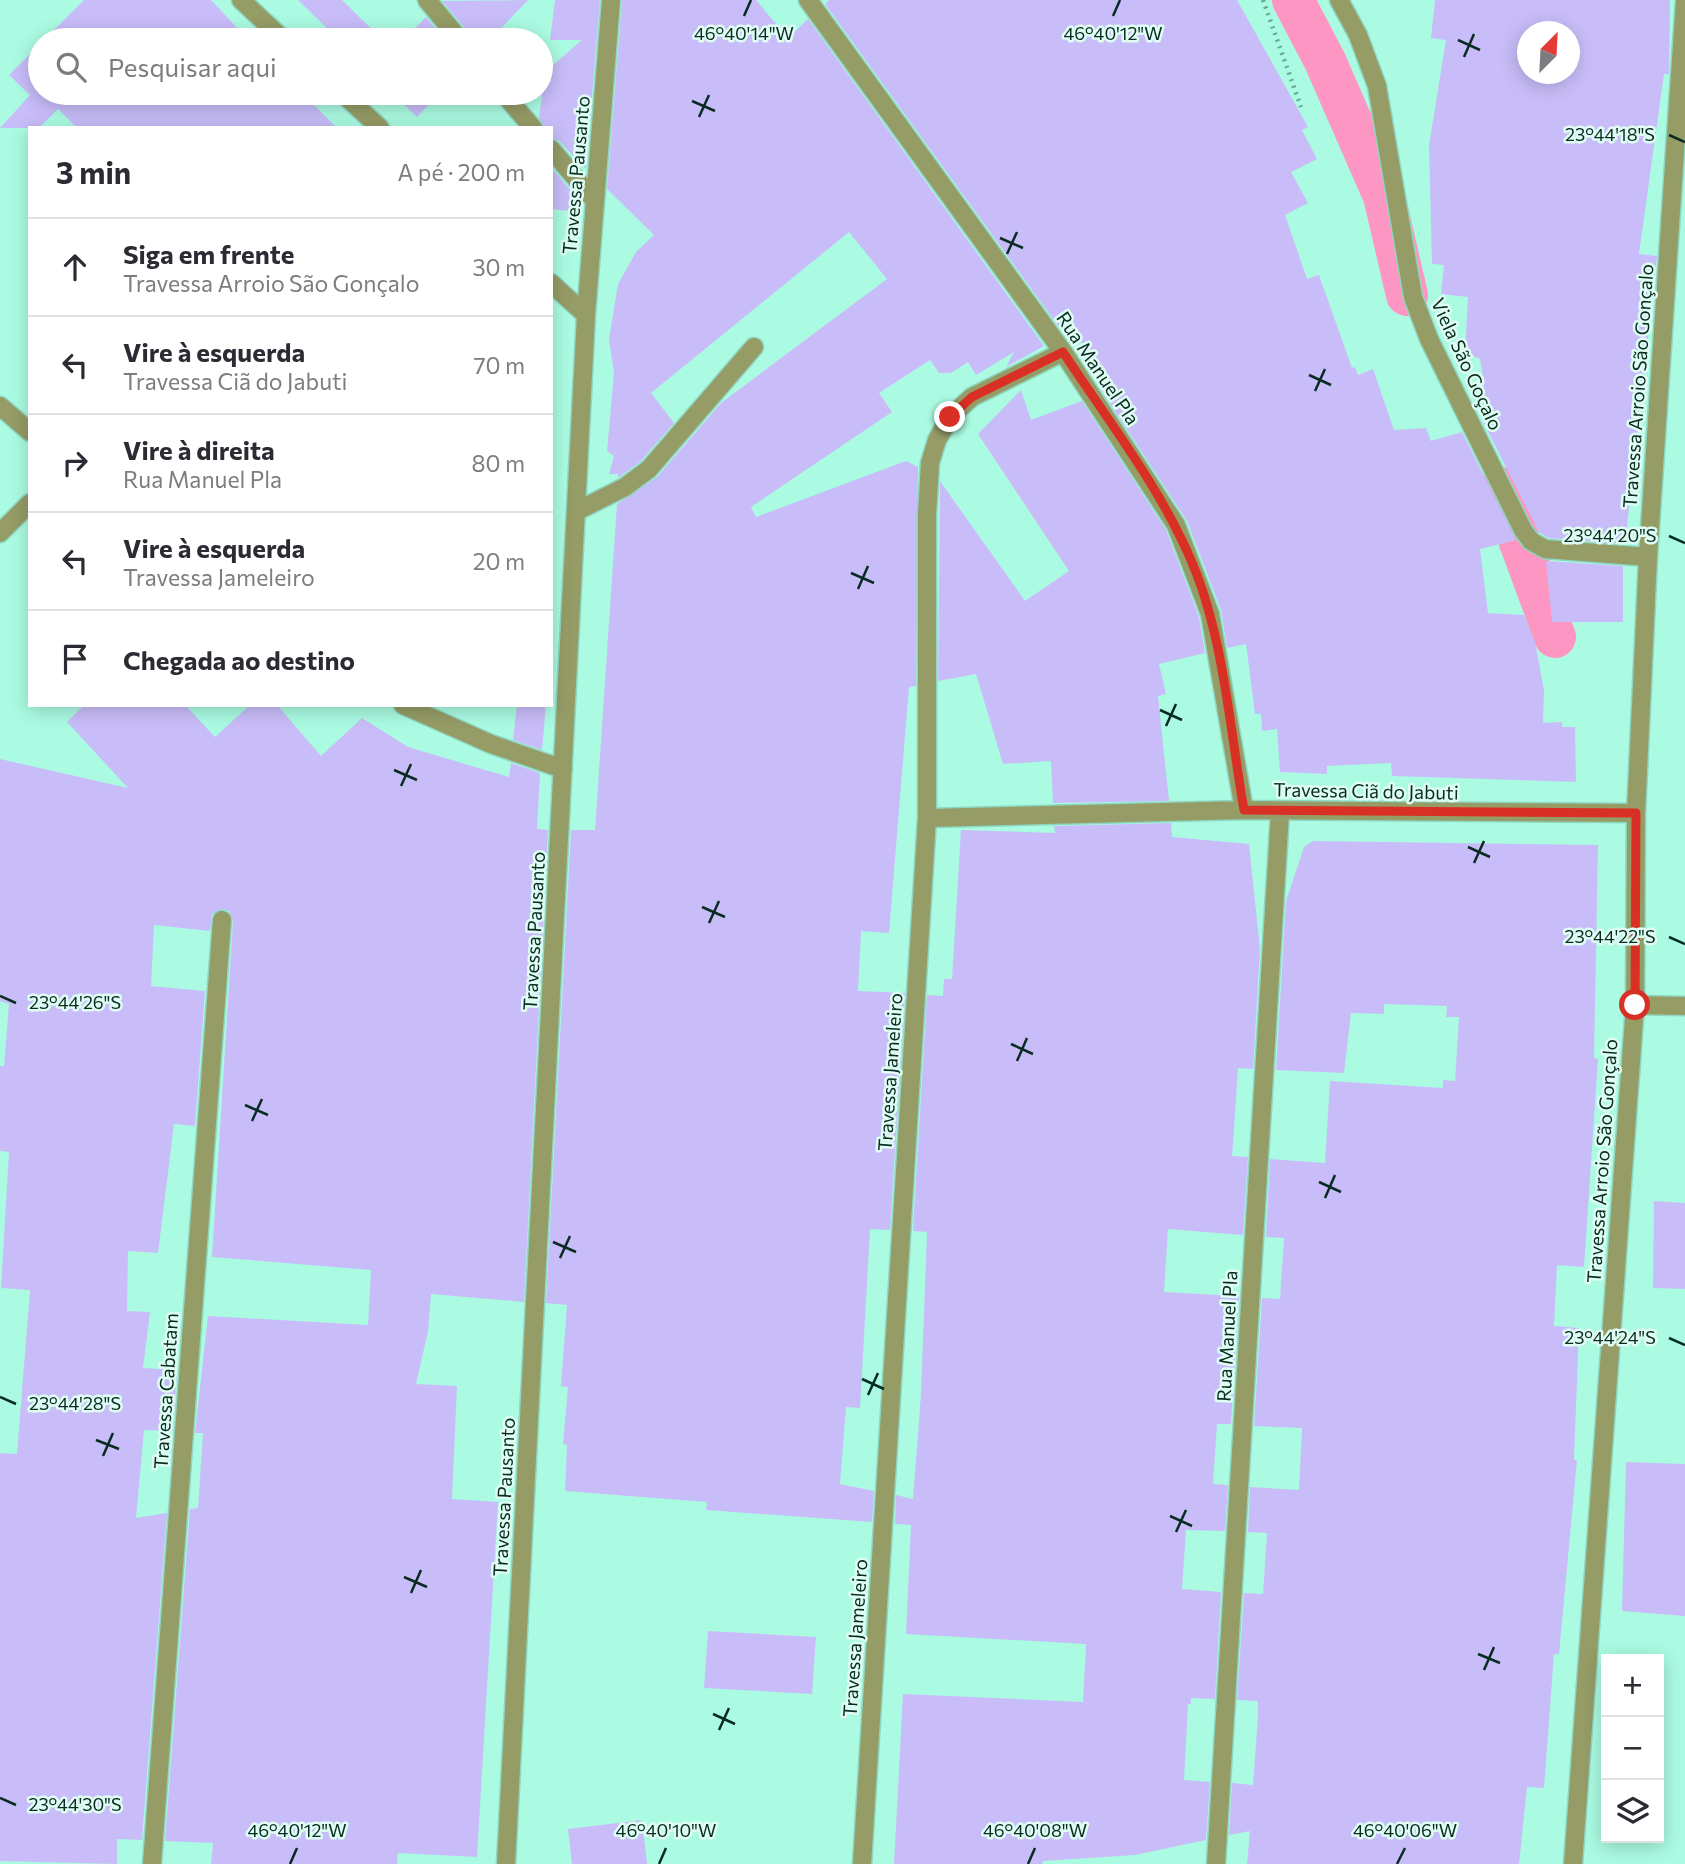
<!DOCTYPE html>
<html lang="pt">
<head>
<meta charset="utf-8">
<style>
  body { margin:0; font-family:Commissioner,sans-serif; background:#f7f7f7; color:#2b2b33 }
  .controls { position:absolute; right:21px; bottom:21px; display:grid; overflow:hidden; border-radius:0px; box-shadow:0 4px 18px #0003 }
  .controls button { width:63px; height:63px; display:grid; place-items:center; padding:0; border:0; border-bottom:2px solid #e1e1e2; background:#fff; color:#2b2b33; font:35px sans-serif }
  .compass { position:absolute; left:1517px; top:21px; width:63px; height:63px; border-radius:50%; background:#fff; box-shadow:0 4px 18px #0003; rotate:24deg }
  .stop { position:absolute; width:21px; height:21px; margin:-16px; border:5px solid #d93025; border-radius:50%; background:#fff }
  .stop.end { background:#d93025; border-color:#fff; box-shadow:0 2px 7px #0008 }
  .list { margin:0; padding:0; list-style:none }
  h2 { display:flex; justify-content:space-between; align-items:center; height:91px; margin:0; padding:0 28px; font-size:30px }
  h2 small { font-size:23px; font-weight:400; color:#7c7c81 }
  .list li { display:grid; grid-template-columns:46px 1fr auto; gap:21px; align-items:center; box-sizing:border-box; height:98px; padding:0 28px; border-top:2px solid #e1e1e2 }
  .list b { display:block; font-size:26px; white-space:nowrap }
  .list p { margin:0; font-size:23px; white-space:nowrap; color:#7c7c81 }
  .list em { font-size:23px; font-style:normal; color:#7c7c81 }
  .icon { flex:none; width:38px; height:38px; fill:none; stroke:currentColor; stroke-width:2; stroke-linecap:round; stroke-linejoin:round }
  .map { position:relative; flex:none; width:1685px; height:1864px; overflow:hidden }
  .search { position:absolute; background:#fff; box-shadow:0 4px 18px #0003; left:28px; top:28px; width:525px; height:77px; display:flex; align-items:center; gap:18px; box-sizing:border-box; padding:0 24px; border-radius:38px; color:#7c7c81; font-size:26px }
  .panel { position:absolute; background:#fff; box-shadow:0 4px 18px #0003; left:28px; top:126px; width:525px; height:581px; border-radius:0px }
  .map>svg:first-child { display:block }
  .lines { fill:none; stroke-linecap:round; stroke-linejoin:round }
  .canal { stroke:#fd96c2; stroke-width:42 }
  .building { fill:#c9bdf9; fill-rule:evenodd }
  .street-casing { stroke:#8ed6c0; stroke-width:21 }
  .path { stroke:#69a695; stroke-width:4.5; stroke-dasharray:2 5; stroke-linecap:butt }
  .street { stroke:#969c66; stroke-width:18 }
  .route { stroke:#d93025; stroke-width:9 }
  .ticks { fill:none; stroke:#082b22; stroke-width:2.5 }
  .labels { text-anchor:middle; stroke-width:5; stroke-linejoin:round; paint-order:stroke }
  .street-label { font-size:19px; fill:#082b22; stroke:#dffdf3 }
  .ticks-label { font-size:18px; text-anchor:middle; fill:#082b22; stroke:#dffdf3; stroke-width:5; stroke-linejoin:round; paint-order:stroke }
</style>
</head>
<body>
<div class="map">
<svg width="1685" height="1864" viewBox="0 0 1685 1864">
  <rect width="100%" height="100%" fill="#abfbe3"/>
  <g class="lines">
    <!-- canal -->
    <path class="canal" d="M1293 0 1325 61 1384 196 1407 295
      M1500 488 1555 637"/>
  </g>
  <!-- building -->
  <path class="building" d="M84 0H211L240 31 230 40H44Z
    M298 0H342L383 40H339Z
    M528 0 490 40H471L469 33 442 1Z
    M555 0H600L586 169 559 141 551 138V128H544L539 118 545 72 582 40H550Z
    M622 0H756L788 38 808 19 1044 346 1006 367 1014 352 976 375 968 362 951 373H939L930 360 879 393 892 412 751 507 756 517 906 461 918 467 916 686 909 687 889 933 861 931 858 991 905 993 890 1230 870 1229 860 1408 846 1407 840 1484 874 1491 872 1522 706 1510 707 1502 565 1491 567 1445 563 1444 568 1387 561 1386 567 1305 546 1303 571 830H595L617 504 657 477 721 403 887 279 849 232 651 393 674 423 641 461 618 478V474H609L614 456 607 451 614 373 609 339 618 284 636 252 654 235 607 189Z
    M829 0H1237L1308 127 1302 130 1317 159 1291 172 1308 203 1285 215 1307 279 1319 275 1352 368 1355 367 1358 375 1373 369 1394 430 1426 428 1431 441 1462 432 1516 540 1480 549 1488 613 1524 615 1535 642 1544 690 1543 723 1562 722V727H1575L1576 782 1392 776 1391 763 1327 766V774L1280 772 1277 729 1262 731 1261 714H1255L1246 644 1227 648 1221 610 1187 521 1103 393 1075 328 1064 334 825 4Z
    M1435 0H1670L1669 74H1664L1639 254 1657 256 1625 544 1548 538 1539 532 1482 420 1484 382 1480 359 1465 352 1468 297 1441 294 1444 265 1432 264 1429 145 1446 40 1431 38ZM1528 32H1570V74H1528Z
    M426 17 445 40H404Z
    M40 44V93H302L337 128H77L58 109 39 128H0L30 95 9 75Z
    M392 93H438L439 94 417 117Z
    M551 167 572 192 569 211 551 209Z
    M1021 390 1031 420 1082 401 1166 530 1199 617 1205 653 1159 664 1166 694 1158 696 1169 801 1053 803 1051 761 1003 764 976 674 938 681 940 481 1025 601 1069 571 978 434Z
    M1546 561 1623 566V622H1552Z
    M84 705H185L215 737 250 705H277L321 756 362 718 408 747 509 777 511 763 540 773 537 829 548 830 524 1302 431 1294 428 1331 416 1384 457 1386 452 1499 498 1502 477 1857 398 1853 397 1864H211L213 1843 165 1841 190 1509 198 1508 203 1433H195L208 1316 368 1325 371 1270 212 1257 233 921 229 911 222 909 212 914 210 931 154 925 151 986 205 991 195 1126 174 1124 158 1253 128 1251 127 1311 150 1312 143 1368 177 1370 173 1431 144 1430 136 1518 167 1513 142 1840 117 1839V1864L0 1861V1453L17 1454 30 1290 1 1288 9 1152 0 1151V1066H4L9 1004 0 1001V759L128 788 67 722Z
    M517 705H546L542 750 513 740Z
    M1171 823 1172 837 1249 844 1260 949 1253 1069 1238 1068 1233 1144 1232 1156 1248 1157 1243 1235 1168 1229 1164 1292 1239 1296 1231 1424H1217L1213 1484 1228 1485 1225 1531 1186 1530 1182 1589 1221 1592 1215 1699 1191 1698V1704H1188L1184 1780 1210 1782 1206 1840 1135 1855 1043 1861 1042 1864H894L903 1694 1083 1702 1086 1644 906 1634 911 1525 895 1524 896 1495 913 1499 921 1394 927 1232 913 1231 927 995 943 996 944 979H952L961 830 1055 833 1054 826Z
    M1313 841 1598 845 1594 1058 1598 1059 1584 1267 1557 1265 1554 1326 1579 1328 1574 1460H1577L1559 1654H1554L1544 1788 1527 1787 1519 1864H1247L1250 1831 1229 1835 1232 1783 1253 1785 1258 1717V1701L1237 1700 1244 1593 1263 1594 1267 1533 1248 1532 1250 1487 1299 1490 1302 1428 1254 1426 1262 1298 1280 1299 1284 1238 1266 1237 1270 1159 1325 1163 1330 1081 1443 1088V1080L1455 1081 1459 1017H1446L1447 1006 1384 1004V1014L1351 1013 1344 1073 1276 1070 1286 901 1304 847Z
    M1654 1201 1685 1203V1289L1653 1288Z
    M1626 1462 1685 1464V1616L1622 1611Z
    M708 1631 816 1637 812 1694 704 1688Z
    M642 1820 647 1864H572L568 1829Z"/>
  <g class="lines">
    <defs>
      <path id="street" d="M241 0 284 40
        M427 0 460 40
        M808 0 1063 352 1176 525 1210 614 1244 810
        M1339 0 1358 35 1377 86 1413 297 1429 339 1523 530 1531 541 1545 549 1648 557
        M342 93 380 128
        M503 93 533 128
        M551 149 595 201
        M551 283 586 315
        M0 406 30 432
        M577 511 625 487 649 469 754 347
        M0 533 30 503
        M403 705 491 744 563 769
        M927 818 1244 810 1636 813
        M1635 1005 1685 1006
        M152 1864 222 920
        M506 1864 586 315 611 0
        M862 1864 927 818V515L930 463 937 440 950 417 972 397 1063 352
        M1216 1864 1280 812
        M1573 1864 1635 1005 1636 813 1648 557 1685 0"/>
    </defs>
    <!-- street casing -->
    <use href="#street" class="street-casing"/>
    <!-- path -->
    <path class="path" d="M1263 0 1301 107"/>
    <!-- street -->
    <use href="#street" class="street"/>
  </g>
  <g class="lines">
    <!-- route -->
    <path class="route" d="M950 417 972 397 1063 352C1107 419 1163 491 1193 565 1224 639 1230 731 1244 810L1636 813 1635 1005"/>
  </g>
  <!-- ticks -->
  <path class="ticks" d="M744 16 751 0M1113 16 1120 0M1458 40 1480 50M1464 57 1474 34M692 101 715 111M699 117 709 95M1669 135 1685 142M1000 238 1023 248M1007 254 1017 232M1309 375 1331 385M1315 391 1325 369M1669 536 1685 543M851 573 874 583M858 589 868 566M1160 710 1182 720M1166 726 1176 704M394 770 417 780M401 786 411 764M1468 847 1490 857M1474 863 1484 841M702 907 725 917M709 923 719 901M1669 937 1685 944M0 996 16 1003M1011 1044 1033 1054M1017 1061 1027 1038M245 1105 268 1115M252 1121 262 1099M1319 1182 1341 1192M1325 1198 1335 1175M553 1242 576 1252M560 1258 570 1236M1669 1338 1685 1345M862 1379 884 1389M868 1395 878 1373M0 1397 16 1404M96 1440 119 1449M103 1456 113 1433M1170 1516 1192 1526M1176 1532 1186 1510M404 1577 427 1587M411 1593 421 1570M1478 1654 1500 1663M1484 1670 1494 1647M713 1714 735 1724M719 1730 729 1708M0 1798 16 1805M290 1864 297 1848M659 1864 666 1848M1028 1864 1035 1848M1397 1864 1405 1848"/>
  <g class="labels">
    <!-- street labels -->
    <g class="street-label">
      <text transform="translate(576 175) rotate(-85)" y="7">Travessa Pausanto</text>
      <text transform="translate(1467 364) rotate(65)" y="7">Viela São Goçalo</text>
      <text transform="translate(1098 368) rotate(56)" y="7">Rua Manuel Pla</text>
      <text transform="translate(1638 386) rotate(-86)" y="7">Travessa Arroio São Gonçalo</text>
      <text transform="translate(1366 791) rotate(1)" y="7">Travessa Ciã do Jabuti</text>
      <text transform="translate(534 931) rotate(-87)" y="7">Travessa Pausanto</text>
      <text transform="translate(890 1072) rotate(-86)" y="7">Travessa Jameleiro</text>
      <text transform="translate(1602 1161) rotate(-86)" y="7">Travessa Arroio São Gonçalo</text>
      <text transform="translate(1227 1336) rotate(-87)" y="7">Rua Manuel Pla</text>
      <text transform="translate(166 1391) rotate(-86)" y="7">Travessa Cabatam</text>
      <text transform="translate(504 1497) rotate(-87)" y="7">Travessa Pausanto</text>
      <text transform="translate(855 1638) rotate(-86)" y="7">Travessa Jameleiro</text>
    </g>
  </g>
  <g class="ticks-label">
    <text x="744" y="40">46°40'14"W</text>
    <text x="1113" y="40">46°40'12"W</text>
    <text x="1610" y="141">23°44'18"S</text>
    <text x="1610" y="542">23°44'20"S</text>
    <text x="1610" y="943">23°44'22"S</text>
    <text x="75" y="1009">23°44'26"S</text>
    <text x="1610" y="1344">23°44'24"S</text>
    <text x="75" y="1410">23°44'28"S</text>
    <text x="75" y="1811">23°44'30"S</text>
    <text x="297" y="1837">46°40'12"W</text>
    <text x="666" y="1837">46°40'10"W</text>
    <text x="1035" y="1837">46°40'08"W</text>
    <text x="1405" y="1837">46°40'06"W</text>
  </g>
</svg>
<div class="controls">
<button>+</button>
<button>−</button>
<button><svg class="icon" aria-label="layers" viewBox="0 0 24 24"><path d="M12 4l9 5-9 5-9-5zM3 14l9 5 9-5"/></svg></button>
</div>
<svg class="compass" viewBox="-18 -18 36 36"><path d="M0-13l5 13h-10z" fill="#e53935"/><path d="M0 13l5-13h-10z" fill="#7c7c81"/></svg>
<div class="stop" style="left:1635px;top:1005px"></div>
<div class="stop end" style="left:950px;top:417px"></div>
<div class="search"><svg class="icon" aria-label="search" viewBox="0 0 24 24"><circle cx="10" cy="10" r="6"/><path d="M15 15l6 6"/></svg>Pesquisar aqui</div>
<section class="panel">
<h2>3 min<small>A pé · 200 m</small></h2>
<ul class="list">
<li><svg class="icon" aria-label="ahead" viewBox="0 0 24 24"><path d="M12 20V5M6 11l6-6 6 6"/></svg><div><b>Siga em frente</b><p>Travessa Arroio São Gonçalo</p></div><em>30 m</em></li>
<li><svg class="icon" aria-label="left" viewBox="0 0 24 24"><path d="M17 20v-9H6M10 6l-5 5 5 5"/></svg><div><b>Vire à esquerda</b><p>Travessa Ciã do Jabuti</p></div><em>70 m</em></li>
<li><svg class="icon" aria-label="right" viewBox="0 0 24 24"><path d="M7 20v-9h11M14 6l5 5-5 5"/></svg><div><b>Vire à direita</b><p>Rua Manuel Pla</p></div><em>80 m</em></li>
<li><svg class="icon" aria-label="left" viewBox="0 0 24 24"><path d="M17 20v-9H6M10 6l-5 5 5 5"/></svg><div><b>Vire à esquerda</b><p>Travessa Jameleiro</p></div><em>20 m</em></li>
<li><svg class="icon" aria-label="arrive" viewBox="0 0 24 24"><path d="M6 21V4h12l-3 4 3 4H6"/></svg><div><b>Chegada ao destino</b></div></li>
</ul>
</section>
</div>
</body>
</html>
